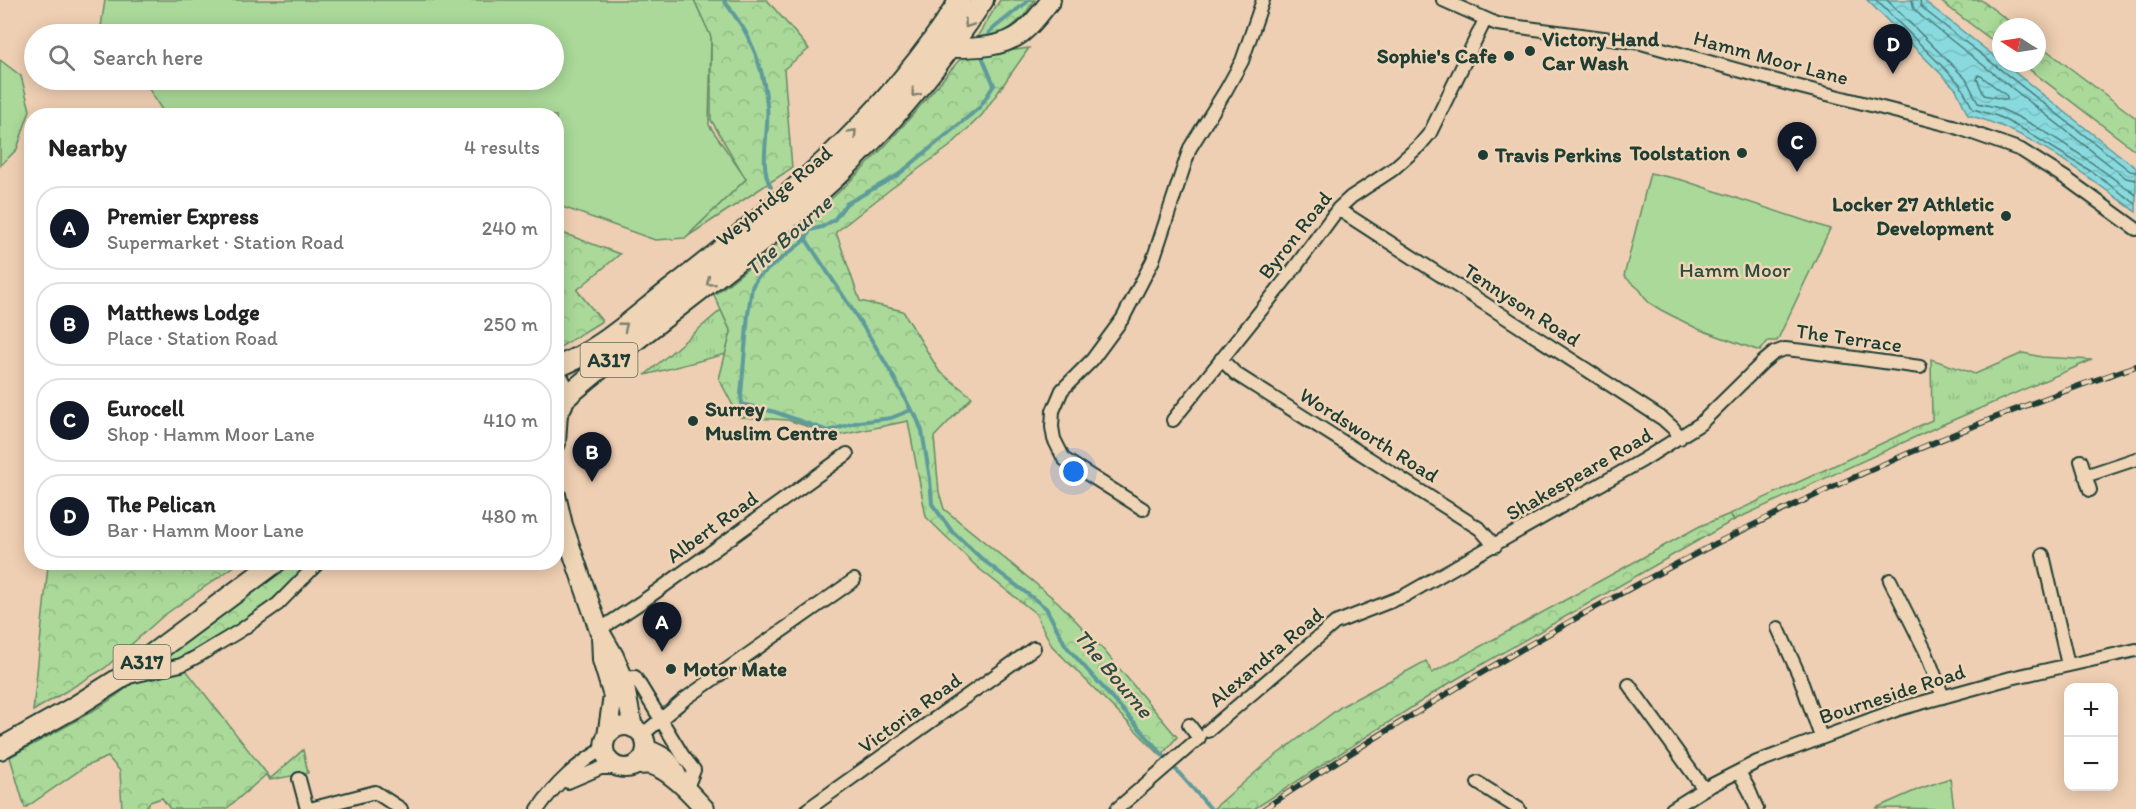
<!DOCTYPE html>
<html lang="en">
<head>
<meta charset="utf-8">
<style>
  body { margin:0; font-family:Itim,sans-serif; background:#f2f2f2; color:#222 }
  .controls { position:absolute; right:18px; bottom:18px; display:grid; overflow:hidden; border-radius:12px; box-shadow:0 3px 15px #0003 }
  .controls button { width:54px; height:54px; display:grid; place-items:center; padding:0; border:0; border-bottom:2px solid #e0e0e0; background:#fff; color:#222; font:30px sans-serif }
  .compass { position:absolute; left:1992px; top:18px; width:54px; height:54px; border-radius:50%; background:#fff; box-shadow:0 3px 15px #0003; rotate:282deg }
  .you { position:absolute; left:1074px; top:472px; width:21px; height:21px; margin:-15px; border:4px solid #fff; border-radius:50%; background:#1a73e8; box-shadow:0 0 0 9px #1a73e833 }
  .badge { display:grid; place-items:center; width:39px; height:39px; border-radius:50%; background:#111827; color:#fff; font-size:20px; font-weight:700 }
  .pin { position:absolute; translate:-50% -50px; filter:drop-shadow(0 2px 3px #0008) }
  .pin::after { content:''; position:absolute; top:32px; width:21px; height:18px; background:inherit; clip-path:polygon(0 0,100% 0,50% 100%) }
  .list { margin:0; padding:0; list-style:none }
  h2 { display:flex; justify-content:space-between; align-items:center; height:78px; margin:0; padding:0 24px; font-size:26px }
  h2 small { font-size:20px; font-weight:400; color:#767676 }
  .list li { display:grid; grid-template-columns:39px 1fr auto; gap:18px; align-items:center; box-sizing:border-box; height:84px; margin:0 12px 12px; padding:0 12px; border:2px solid #e0e0e0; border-radius:24px }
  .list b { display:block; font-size:22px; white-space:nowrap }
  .list p { margin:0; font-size:20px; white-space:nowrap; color:#767676 }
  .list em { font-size:20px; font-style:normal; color:#767676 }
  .icon { flex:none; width:33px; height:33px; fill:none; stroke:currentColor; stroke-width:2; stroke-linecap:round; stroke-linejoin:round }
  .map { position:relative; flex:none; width:2136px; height:809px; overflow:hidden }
  .search { position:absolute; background:#fff; box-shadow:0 3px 15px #0003; left:24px; top:24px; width:540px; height:66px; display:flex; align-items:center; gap:15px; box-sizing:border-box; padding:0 21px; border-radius:33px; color:#767676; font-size:22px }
  .panel { position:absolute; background:#fff; box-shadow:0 3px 15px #0003; left:24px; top:108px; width:540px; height:462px; border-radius:24px }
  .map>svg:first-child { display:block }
  .grass { fill:url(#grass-tufts); stroke:#648b66; stroke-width:1.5 }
  .forest { fill:url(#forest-crowns); stroke:#648b66; stroke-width:1.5 }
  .park { fill:#aad999; stroke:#648b66; stroke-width:1.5 }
  .water { fill:url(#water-waves); stroke:#5f9b9b; stroke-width:1.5 }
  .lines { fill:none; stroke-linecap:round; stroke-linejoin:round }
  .shore { stroke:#497c78; stroke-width:1.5 }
  .stream { stroke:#5f9b9b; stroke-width:4 }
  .street-casing { stroke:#1f3d34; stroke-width:16 }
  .secondary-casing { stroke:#1f3d34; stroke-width:22 }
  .primary-casing { stroke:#1f3d34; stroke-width:24 }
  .street { stroke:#efd5b6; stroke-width:12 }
  .secondary { stroke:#efd5b6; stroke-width:18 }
  .primary { stroke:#efd5b6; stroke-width:20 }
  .rail-casing { stroke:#1f3d34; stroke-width:6 }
  .rail { stroke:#efd5b6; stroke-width:4; stroke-dasharray:11; stroke-linecap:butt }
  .oneway { stroke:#7d816e }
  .poi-dot { fill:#1f3d34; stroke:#efd5b6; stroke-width:2 }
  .labels { text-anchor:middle; stroke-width:5; stroke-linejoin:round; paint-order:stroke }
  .shield { fill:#efd5b6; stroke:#5d6b5b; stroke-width:1.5 }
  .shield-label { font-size:20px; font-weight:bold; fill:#1f3d34 }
  .poi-label { font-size:21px; font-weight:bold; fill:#1f3d34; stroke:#efd5b6; text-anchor:start }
  .street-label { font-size:21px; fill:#1f3d34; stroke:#efd5b6 }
  .park-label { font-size:21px; fill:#2d4d3e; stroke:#efd5b6 }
  .water-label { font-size:22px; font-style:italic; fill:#2a4d45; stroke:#efd5b6 }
</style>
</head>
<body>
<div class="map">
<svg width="2136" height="809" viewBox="0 0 2136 809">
  <defs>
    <pattern id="grass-tufts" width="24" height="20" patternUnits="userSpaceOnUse" patternTransform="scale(1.5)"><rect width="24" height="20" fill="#aad999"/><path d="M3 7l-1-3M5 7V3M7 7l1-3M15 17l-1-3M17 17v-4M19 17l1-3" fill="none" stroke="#92bb84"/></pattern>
    <pattern id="forest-crowns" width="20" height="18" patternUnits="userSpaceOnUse" patternTransform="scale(1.5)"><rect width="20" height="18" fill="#aad999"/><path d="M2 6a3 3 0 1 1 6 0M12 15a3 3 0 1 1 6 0" fill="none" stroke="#92bb84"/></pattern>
    <pattern id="water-waves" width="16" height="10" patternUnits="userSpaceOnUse" patternTransform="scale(1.5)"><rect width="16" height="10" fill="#89dadf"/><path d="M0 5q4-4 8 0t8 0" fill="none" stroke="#76bcc0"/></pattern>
  </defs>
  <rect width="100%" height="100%" fill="#efcfb3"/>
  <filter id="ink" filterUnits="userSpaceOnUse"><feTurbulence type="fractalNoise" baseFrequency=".0167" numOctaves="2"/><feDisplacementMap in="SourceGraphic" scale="12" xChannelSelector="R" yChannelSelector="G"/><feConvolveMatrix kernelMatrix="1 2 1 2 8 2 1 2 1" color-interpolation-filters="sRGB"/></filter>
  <g filter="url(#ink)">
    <!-- grass -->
    <path class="grass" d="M721 310 731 332 726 354 645 375Z
      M2023 353 2042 357 2092 360 1937 427 1734 520 1730 514 1932 420 1931 359 1975 374Z
      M303 750 308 773 270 780 266 775 271 778Z"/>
    <!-- forest -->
    <path class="forest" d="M694 0H767L809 49 784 69 792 168 685 238 746 179 711 120V38Z
      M1000 0H1035L1023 17 1005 32 977 37Z
      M1939 0H1981L2017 27H2001V47Z
      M2037 43 2136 118V151L2021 63H2037Z
      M1029 48 982 115 949 147 892 188 836 232 860 301 903 311 939 371 972 397 934 437 939 492 944 509 1058 602 1101 647 1177 737 1161 756 1052 646 1035 613 977 567 926 517 908 421 836 436 788 420 739 417 719 379 731 332 714 295C773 249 832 203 883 148 910 119 935 88 961 58Z
      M557 231 620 254 577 290 602 321 557 349Z
      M1730 514 1734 520 1448 684 1254 809H1213L1271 759 1342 706 1426 661 1432 673 1700 526Z
      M51 563V562L239 563 163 616 105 668 33 711 48 566Z
      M282 563H309L272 600 183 666 267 774 226 809H170L162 798 150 802 145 809H122L120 771 108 757 86 766 25 808 10 757C56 731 121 701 155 662Z"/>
    <!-- park -->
    <path class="park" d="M105 0H694L711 37 709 125 746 179 685 238 655 240 557 205 556 116 165 115 149 89 154 80H554V34H100Z
      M0 60 21 76 30 110 17 149 0 166Z
      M1650 173 1682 180 1830 229 1777 341H1768L1760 351 1698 329 1661 310 1648 302 1640 290 1624 276Z
      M1950 778 1954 809 1876 808 1919 789Z"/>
    <!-- water -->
    <path class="water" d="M1867 0H1923L2136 168V212C2084 174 2031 131 1968 115L1956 89Z"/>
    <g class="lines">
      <!-- shore -->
      <path class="shore" d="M1876 0 1960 84 1973 109 1997 116 2024 130 2092 172 2136 204
        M1887 0 1966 79 1978 103C1985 105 1993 106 2001 109 2049 130 2094 164 2136 195
        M1912 0 1914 9 1922 17 2126 178 2136 180
        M1920 0 1921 6 1927 12 2130 171 2136 172
        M1978 75 1981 76 2007 96V100L1984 95 1977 79Z"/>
      <!-- stream -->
      <path class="stream" d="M724 0C732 13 743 25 749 39 759 59 765 83 767 105 770 128 758 167 771 187
        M987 39 989 32 1029 0
        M984 52 983 59 994 85 980 107 898 175 846 204 834 220 822 227 810 230 806 239 757 278 752 287 748 314 741 395 742 404 775 412 828 431 859 422 891 418 911 410 916 416 922 431 930 479 932 504 951 530 983 560 1046 608 1066 646 1211 809
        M796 224C835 285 879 345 911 410"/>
      <defs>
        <path id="street" d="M1443 0 1497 24 1641 43 1788 84 1953 126 2021 150 2067 179 2136 229
          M1338 209 1663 419 1673 428 1680 438
          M1221 359 1236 374 1480 529 1495 546
          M1173 420 1290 274 1338 209 1351 197 1392 170 1419 146 1430 133 1485 20
          M2081 461 2090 490
          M2085 476 2136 459
          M1143 509 1064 459 1054 439 1052 427 1053 411 1062 390 1092 360 1123 318 1153 260 1190 148 1226 90 1242 61 1263 0
          M2043 555 2068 665
          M1890 580 1926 652 1943 697
          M1778 628 1799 675 1821 737
          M599 630 646 599 847 454
          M129 677 181 665 198 656 241 630 278 604 319 562
          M616 679 635 677 683 756 694 770 686 790
          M1629 685 1704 789
          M1208 731 1335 623 1404 596 1643 460 1700 424 1762 363 1774 353 1785 349 1804 351 1920 367
          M642 735 685 699 854 580
          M1739 772 1749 790 1757 809
          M299 779 307 809
          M568 782 601 768H618
          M1478 783 1519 809
          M310 809 375 792 401 809
          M538 809C554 786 578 762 604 749
          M808 809 1034 648
          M1117 809 1199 738 1189 725
          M1672 809 1704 789 1757 762 1899 709 2011 678 2136 650"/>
        <path id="secondary" d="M951 48C975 48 1004 48 1023 32 1034 23 1042 11 1051 0
          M556 443 558 412
          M556 495 563 525 599 630 614 656 623 677 633 728
          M601 635 602 660 613 696 607 736
          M604 747a21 21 0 1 1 42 0a21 21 0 1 1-42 0Z
          M646 749C664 756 670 759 678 778
          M636 765C641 765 647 764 651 765 670 770 692 795 705 809"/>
        <path id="primary" d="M556 367C597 353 632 320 665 294 775 209 886 120 960 0
          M556 376C566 389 567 401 556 414
          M565 398C658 317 764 248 852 161 901 112 945 58 983 0
          M0 749 73 708 119 679 276 562"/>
      </defs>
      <!-- street casing -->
      <use href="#street" class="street-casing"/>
      <!-- secondary casing -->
      <use href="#secondary" class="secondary-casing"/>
      <!-- primary casing -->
      <use href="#primary" class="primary-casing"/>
      <!-- street -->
      <use href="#street" class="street"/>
      <!-- secondary -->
      <use href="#secondary" class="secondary"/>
      <!-- primary -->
      <use href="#primary" class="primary"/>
      <defs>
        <path id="rail" d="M1264 809C1313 775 1364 745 1414 714 1642 572 1881 452 2136 366"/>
      </defs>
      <!-- rail casing -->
      <use href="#rail" class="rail-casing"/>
      <!-- rail -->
      <use href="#rail" class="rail"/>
    </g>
    <!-- one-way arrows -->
    <defs><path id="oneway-chevron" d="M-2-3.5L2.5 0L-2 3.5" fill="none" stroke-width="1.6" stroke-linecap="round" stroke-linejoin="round" transform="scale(1.5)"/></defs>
    <g class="oneway">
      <use href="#oneway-chevron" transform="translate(968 24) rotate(124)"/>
      <use href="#oneway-chevron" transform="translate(915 93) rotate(130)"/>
      <use href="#oneway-chevron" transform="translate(853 133) rotate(-47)"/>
      <use href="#oneway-chevron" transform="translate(710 282) rotate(141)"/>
      <use href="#oneway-chevron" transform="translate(624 326) rotate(-38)"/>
    </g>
  </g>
  <!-- markers -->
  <g class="poi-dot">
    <circle cx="1530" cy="51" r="6"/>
    <circle cx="1509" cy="56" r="6"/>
    <circle cx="1742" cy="153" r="6"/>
    <circle cx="1483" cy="155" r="6"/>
    <circle cx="2006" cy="216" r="6"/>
    <circle cx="693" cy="421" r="6"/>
    <circle cx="671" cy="669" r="6"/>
  </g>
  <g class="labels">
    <!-- shield labels -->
    <g class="shield">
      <rect x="580.5" y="343" width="57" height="34" rx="4.5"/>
      <rect x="113.5" y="645" width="57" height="34" rx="4.5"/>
    </g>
    <g class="shield-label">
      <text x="609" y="367">A317</text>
      <text x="142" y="669">A317</text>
    </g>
    <!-- poi labels -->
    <g class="poi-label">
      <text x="1542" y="46">Victory Hand<tspan x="1542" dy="24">Car Wash</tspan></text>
      <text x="1497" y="63" text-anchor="end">Sophie's Cafe</text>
      <text x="1730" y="160" text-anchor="end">Toolstation</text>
      <text x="1495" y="162">Travis Perkins</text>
      <text x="1994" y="211" text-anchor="end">Locker 27 Athletic<tspan x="1994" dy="24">Development</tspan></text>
      <text x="705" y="416">Surrey<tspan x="705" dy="24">Muslim Centre</tspan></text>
      <text x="683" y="676">Motor Mate</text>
    </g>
    <!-- street labels -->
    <g class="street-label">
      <text transform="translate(1771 58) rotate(15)" y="7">Hamm Moor Lane</text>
      <text transform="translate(774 196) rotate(-40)" y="7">Weybridge Road</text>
      <text transform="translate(1295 235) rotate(-52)" y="7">Byron Road</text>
      <text transform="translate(1522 305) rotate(33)" y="7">Tennyson Road</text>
      <text transform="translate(1849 338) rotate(8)" y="7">The Terrace</text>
      <text transform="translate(1369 435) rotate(32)" y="7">Wordsworth Road</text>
      <text transform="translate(1579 474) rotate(-30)" y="7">Shakespeare Road</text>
      <text transform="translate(712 527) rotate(-36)" y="7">Albert Road</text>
      <text transform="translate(1266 657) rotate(-40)" y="7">Alexandra Road</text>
      <text transform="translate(1892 694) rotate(-18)" y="7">Bourneside Road</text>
      <text transform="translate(910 713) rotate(-36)" y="7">Victoria Road</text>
    </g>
    <!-- park labels -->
    <g class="park-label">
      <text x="1735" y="277">Hamm Moor</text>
    </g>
    <!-- water labels -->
    <g class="water-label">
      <text transform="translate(788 235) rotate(-42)" y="8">The Bourne</text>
      <text transform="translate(1114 673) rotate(50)" y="8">The Bourne</text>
    </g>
  </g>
</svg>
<div class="controls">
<button>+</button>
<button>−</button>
</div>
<svg class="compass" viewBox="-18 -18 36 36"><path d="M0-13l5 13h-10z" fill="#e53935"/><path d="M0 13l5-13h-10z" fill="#767676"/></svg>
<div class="you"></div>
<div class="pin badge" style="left:662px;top:652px">A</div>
<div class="pin badge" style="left:592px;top:482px">B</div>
<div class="pin badge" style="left:1797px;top:172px">C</div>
<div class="pin badge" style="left:1893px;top:74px">D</div>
<div class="search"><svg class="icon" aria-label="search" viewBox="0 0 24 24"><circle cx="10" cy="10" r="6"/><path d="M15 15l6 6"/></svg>Search here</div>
<section class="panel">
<h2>Nearby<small>4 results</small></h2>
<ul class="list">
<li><span class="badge">A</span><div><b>Premier Express</b><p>Supermarket · Station Road</p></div><em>240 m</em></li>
<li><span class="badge">B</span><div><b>Matthews Lodge</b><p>Place · Station Road</p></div><em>250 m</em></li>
<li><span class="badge">C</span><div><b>Eurocell</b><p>Shop · Hamm Moor Lane</p></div><em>410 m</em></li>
<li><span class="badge">D</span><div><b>The Pelican</b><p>Bar · Hamm Moor Lane</p></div><em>480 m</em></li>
</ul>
</section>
</div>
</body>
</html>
